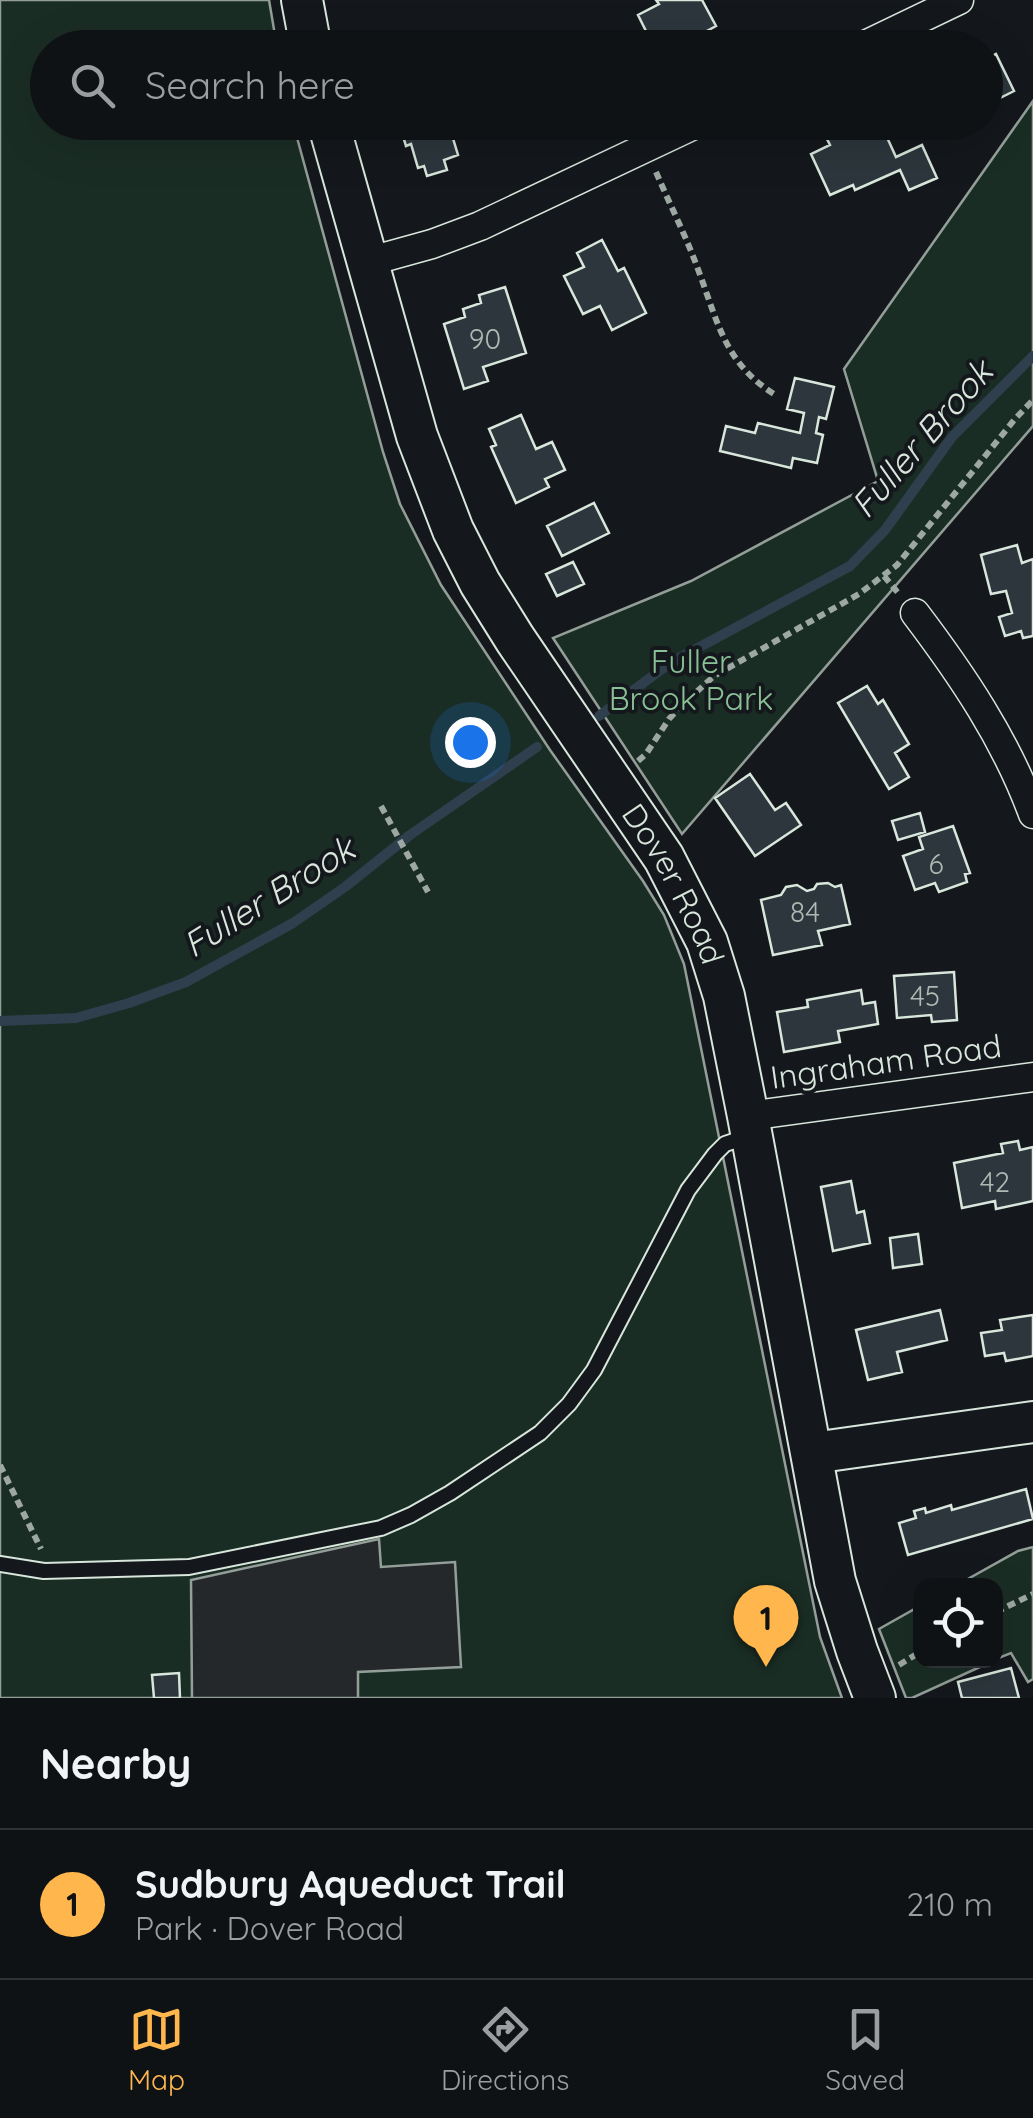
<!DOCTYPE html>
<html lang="en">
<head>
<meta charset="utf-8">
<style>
  body { margin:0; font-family:Quicksand,sans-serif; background:#1d2022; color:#f1f3f6 }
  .controls { position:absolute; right:30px; bottom:30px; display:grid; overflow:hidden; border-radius:20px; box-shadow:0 10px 40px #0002 }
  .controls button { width:90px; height:90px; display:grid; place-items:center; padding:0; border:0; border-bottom:2px solid #2f3234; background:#0f1215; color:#f1f3f6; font:50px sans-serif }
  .you { position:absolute; left:470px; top:742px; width:35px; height:35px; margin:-25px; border:8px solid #fff; border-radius:50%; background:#1a73e8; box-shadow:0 0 0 15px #1a73e833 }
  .badge { display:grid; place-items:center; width:65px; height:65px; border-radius:50%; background:#ffb74d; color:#111; font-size:32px; font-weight:700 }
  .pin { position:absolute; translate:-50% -82px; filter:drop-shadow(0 2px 5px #0008) }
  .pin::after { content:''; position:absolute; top:52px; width:35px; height:30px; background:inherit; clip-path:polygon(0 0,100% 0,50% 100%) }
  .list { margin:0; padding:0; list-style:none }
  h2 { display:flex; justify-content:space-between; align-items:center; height:130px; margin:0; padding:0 40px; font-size:42px }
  h2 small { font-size:32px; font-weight:400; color:#9b9ea0 }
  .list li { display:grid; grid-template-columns:65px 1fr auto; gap:30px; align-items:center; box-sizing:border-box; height:150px; padding:0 40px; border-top:2px solid #2f3234 }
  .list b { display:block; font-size:38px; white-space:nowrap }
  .list p { margin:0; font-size:32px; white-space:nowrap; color:#9b9ea0 }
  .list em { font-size:32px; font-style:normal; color:#9b9ea0 }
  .icon { flex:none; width:55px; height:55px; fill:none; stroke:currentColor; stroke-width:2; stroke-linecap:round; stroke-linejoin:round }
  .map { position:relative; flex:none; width:1033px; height:1698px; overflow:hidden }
  .search { position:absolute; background:#0f1215; box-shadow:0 10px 40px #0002; left:30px; right:30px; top:30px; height:110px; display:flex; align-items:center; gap:25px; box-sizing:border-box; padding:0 35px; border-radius:55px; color:#9b9ea0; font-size:38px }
  .sheet { height:280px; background:#0f1215 }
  nav { display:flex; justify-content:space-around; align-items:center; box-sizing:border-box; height:140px; border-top:2px solid #2f3234; background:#0f1215; font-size:28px; color:#9b9ea0 }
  nav a { display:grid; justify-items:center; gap:5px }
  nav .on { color:#ffb74d }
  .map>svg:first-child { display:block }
  .green { fill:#1a2d24; stroke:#939e99; stroke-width:2.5 }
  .parking { fill:#24282b; stroke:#939e99; stroke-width:2.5 }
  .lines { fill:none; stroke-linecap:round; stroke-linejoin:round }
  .stream { stroke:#2f3f4d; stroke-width:10 }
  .building { fill:#2c363c; stroke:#d8e6dc; stroke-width:2.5 }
  .lane-casing { stroke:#d8e6dc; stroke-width:18 }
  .street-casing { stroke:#d8e6dc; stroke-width:31 }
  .secondary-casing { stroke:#d8e6dc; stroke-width:44 }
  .path { stroke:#9da8a2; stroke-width:6; stroke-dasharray:8 5; stroke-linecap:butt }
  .lane { stroke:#14181c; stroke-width:14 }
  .street { stroke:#14181c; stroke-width:28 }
  .secondary { stroke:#14181c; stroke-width:40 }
  .labels { text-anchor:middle; stroke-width:8; stroke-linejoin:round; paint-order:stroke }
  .number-label { font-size:28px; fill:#adbab4 }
  .park-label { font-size:32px; fill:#8ac095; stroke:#14181c }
  .street-label { font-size:32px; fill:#d8e6dc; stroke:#14181c }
  .water-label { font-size:35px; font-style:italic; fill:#d8e6dc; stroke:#14181c }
</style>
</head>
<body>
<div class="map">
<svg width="1033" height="1698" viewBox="0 0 1033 1698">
  <rect width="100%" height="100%" fill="#14181c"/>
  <!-- green -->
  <path class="green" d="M0 0H269L277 47 48 48V122L293 123 383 452 400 504 441 585 550 750 643 881 664 915 684 964 820 1637 842 1698H0Z
    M1033 101V426L682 834 553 638 691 581 878 481 844 369Z
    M1033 1547V1679L1028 1682 1011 1653 996 1659V1586L957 1585 1018 1551Z
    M920 1606V1660L993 1661 912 1698H906L879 1629Z"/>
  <!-- parking -->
  <path class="parking" d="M379 1539 381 1567 455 1562 461 1667 358 1672V1698H192L191 1580Z"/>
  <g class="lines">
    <!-- stream -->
    <path class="stream" d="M599 716 670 663 850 566 885 530 952 437 1033 356
      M0 1021 76 1018 129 1003 186 982 293 923 345 887 410 835 537 747"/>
  </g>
  <!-- building -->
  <path class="building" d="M656 0H702L716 26 679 46 672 32 652 43 638 15 659 4Z
    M593 33 600 48H566Z
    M996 54 1014 91 986 105V59Z
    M407 122H448L458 155 444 160 447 170 427 176 424 166 418 168 411 144 406 146 401 129 408 127Z
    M852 122H880L896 157 922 145 937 178 909 190 900 170 855 190 853 185 830 195 811 154 830 145 825 135Z
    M602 240 618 271 624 268 646 313 612 330 600 306 583 314 564 276 584 267 577 253Z
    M505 287 526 353 483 367 488 381 464 389 444 324 465 317 463 309 481 303 479 295Z
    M795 378 834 387 826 419 819 417 816 433 823 435 817 463 793 458 791 468 720 451 726 426 755 433 758 423 800 433 804 413 787 409Z
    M521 415 536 449 552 442 565 470 545 479 549 487 516 503 491 447 496 445 489 429Z
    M594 503 609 533 562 556 547 526Z
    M1017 545 1022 563 1033 559V636L1023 638 1021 631 1005 636 999 617 1012 613 1006 591 991 594 981 555Z
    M573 562 584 584 557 596 546 574Z
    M867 686 878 704 883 700 909 744 895 753 909 777 889 789 838 703Z
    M750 774 775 810 786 803 801 825 755 856 715 798Z
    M920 813 925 832 898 840 892 821Z
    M953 826 970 873 965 874 967 882 939 892 935 883 915 890 903 856 923 849 919 837Z
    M828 883 835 887 841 885 850 924 818 931 822 945 773 955 761 900 781 895 786 887 797 885 807 891 814 889 817 884Z
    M954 972 957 1020 932 1022 931 1015 897 1018 894 976Z
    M861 990 863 1004 875 1002 878 1024 838 1031 840 1042 784 1052 777 1012 808 1007 807 1000Z
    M1018 1141 1020 1150 1033 1147V1201L996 1209 995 1201 962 1208 954 1163 1003 1153 1001 1144Z
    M851 1181 857 1213 864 1211 870 1243 833 1251 821 1187Z
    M918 1234 922 1264 893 1268 890 1238Z
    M940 1310 947 1340 897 1352 902 1372 868 1380 856 1330Z
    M1033 1315V1356L1006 1361 1004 1353 985 1356 981 1333 1002 1330 1000 1320Z
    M1026 1489 1033 1519 908 1555 899 1523 916 1518 914 1511 925 1508 926 1513 951 1505 952 1510Z
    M1011 1668 1019 1698H962L958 1682Z
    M179 1673 180 1698H154L152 1675Z"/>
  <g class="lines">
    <defs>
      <path id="lane" d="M0 1564 44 1571 189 1567 381 1528 411 1515 450 1493 540 1433 569 1404 594 1370 688 1190 715 1154 725 1144 746 1137"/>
      <path id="street" d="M859 48 959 0
        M367 262 432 244 480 226 700 122
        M915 613C962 675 1006 740 1033 814
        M748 1116 1033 1077"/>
      <g id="secondary">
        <path d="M302 0 311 48"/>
        <path id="s1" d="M328 122 417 436 453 530 480 583 515 639 664 858 707 942 724 996 748 1116 835 1581 857 1651 875 1698"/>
        <path d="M813 1453 1033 1422"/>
      </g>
    </defs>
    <!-- lane casing -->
    <use href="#lane" class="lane-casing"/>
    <!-- street casing -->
    <use href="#street" class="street-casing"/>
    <!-- secondary casing -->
    <use href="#secondary" class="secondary-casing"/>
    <!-- path -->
    <path class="path" d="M656 172C670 205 687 238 699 272 718 323 725 363 774 394
      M884 576 899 594
      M638 761 646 754 669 719 682 705 714 676 859 594 897 565 1015 419 1033 400
      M381 806 428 892
      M0 1465 41 1549
      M996 1612 1033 1594
      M899 1665 920 1652"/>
    <!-- lane -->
    <use href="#lane" class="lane"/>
    <!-- street -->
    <use href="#street" class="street"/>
    <!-- secondary -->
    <use href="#secondary" class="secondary"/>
  </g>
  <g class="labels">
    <!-- number labels -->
    <g class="number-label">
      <text x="485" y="349">90</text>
      <text x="936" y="874">6</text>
      <text x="805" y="922">84</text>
      <text x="925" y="1006">45</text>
      <text x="995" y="1192">42</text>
    </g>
    <!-- park labels -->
    <g class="park-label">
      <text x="691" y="673">Fuller<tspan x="691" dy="37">Brook Park</tspan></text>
    </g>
    <!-- street labels -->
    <g class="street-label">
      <text dy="11" stroke="none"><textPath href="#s1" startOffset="845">Dover Road</textPath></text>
      <text transform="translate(886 1062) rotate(-8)" y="11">Ingraham Road</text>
    </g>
    <!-- water labels -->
    <g class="water-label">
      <text transform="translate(922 439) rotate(-49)" y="12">Fuller Brook</text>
      <text transform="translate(269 897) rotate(-32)" y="12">Fuller Brook</text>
    </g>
  </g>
</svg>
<div class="controls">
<button><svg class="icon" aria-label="locate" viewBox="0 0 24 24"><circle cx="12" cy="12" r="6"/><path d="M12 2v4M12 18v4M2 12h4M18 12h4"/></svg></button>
</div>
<div class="you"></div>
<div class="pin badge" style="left:766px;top:1667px">1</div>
<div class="search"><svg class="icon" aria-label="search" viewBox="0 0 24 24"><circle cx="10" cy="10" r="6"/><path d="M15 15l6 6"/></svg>Search here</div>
</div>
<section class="sheet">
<h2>Nearby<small></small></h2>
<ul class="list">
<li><span class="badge">1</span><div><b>Sudbury Aqueduct Trail</b><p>Park · Dover Road</p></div><em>210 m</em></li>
</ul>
</section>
<nav>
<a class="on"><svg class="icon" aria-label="map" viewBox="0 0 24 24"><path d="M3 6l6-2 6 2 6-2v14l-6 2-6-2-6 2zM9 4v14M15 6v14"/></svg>Map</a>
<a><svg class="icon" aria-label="directions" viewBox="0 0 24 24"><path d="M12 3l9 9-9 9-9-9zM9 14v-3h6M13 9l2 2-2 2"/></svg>Directions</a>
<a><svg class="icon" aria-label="saved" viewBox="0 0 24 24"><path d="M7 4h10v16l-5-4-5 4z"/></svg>Saved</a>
</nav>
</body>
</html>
